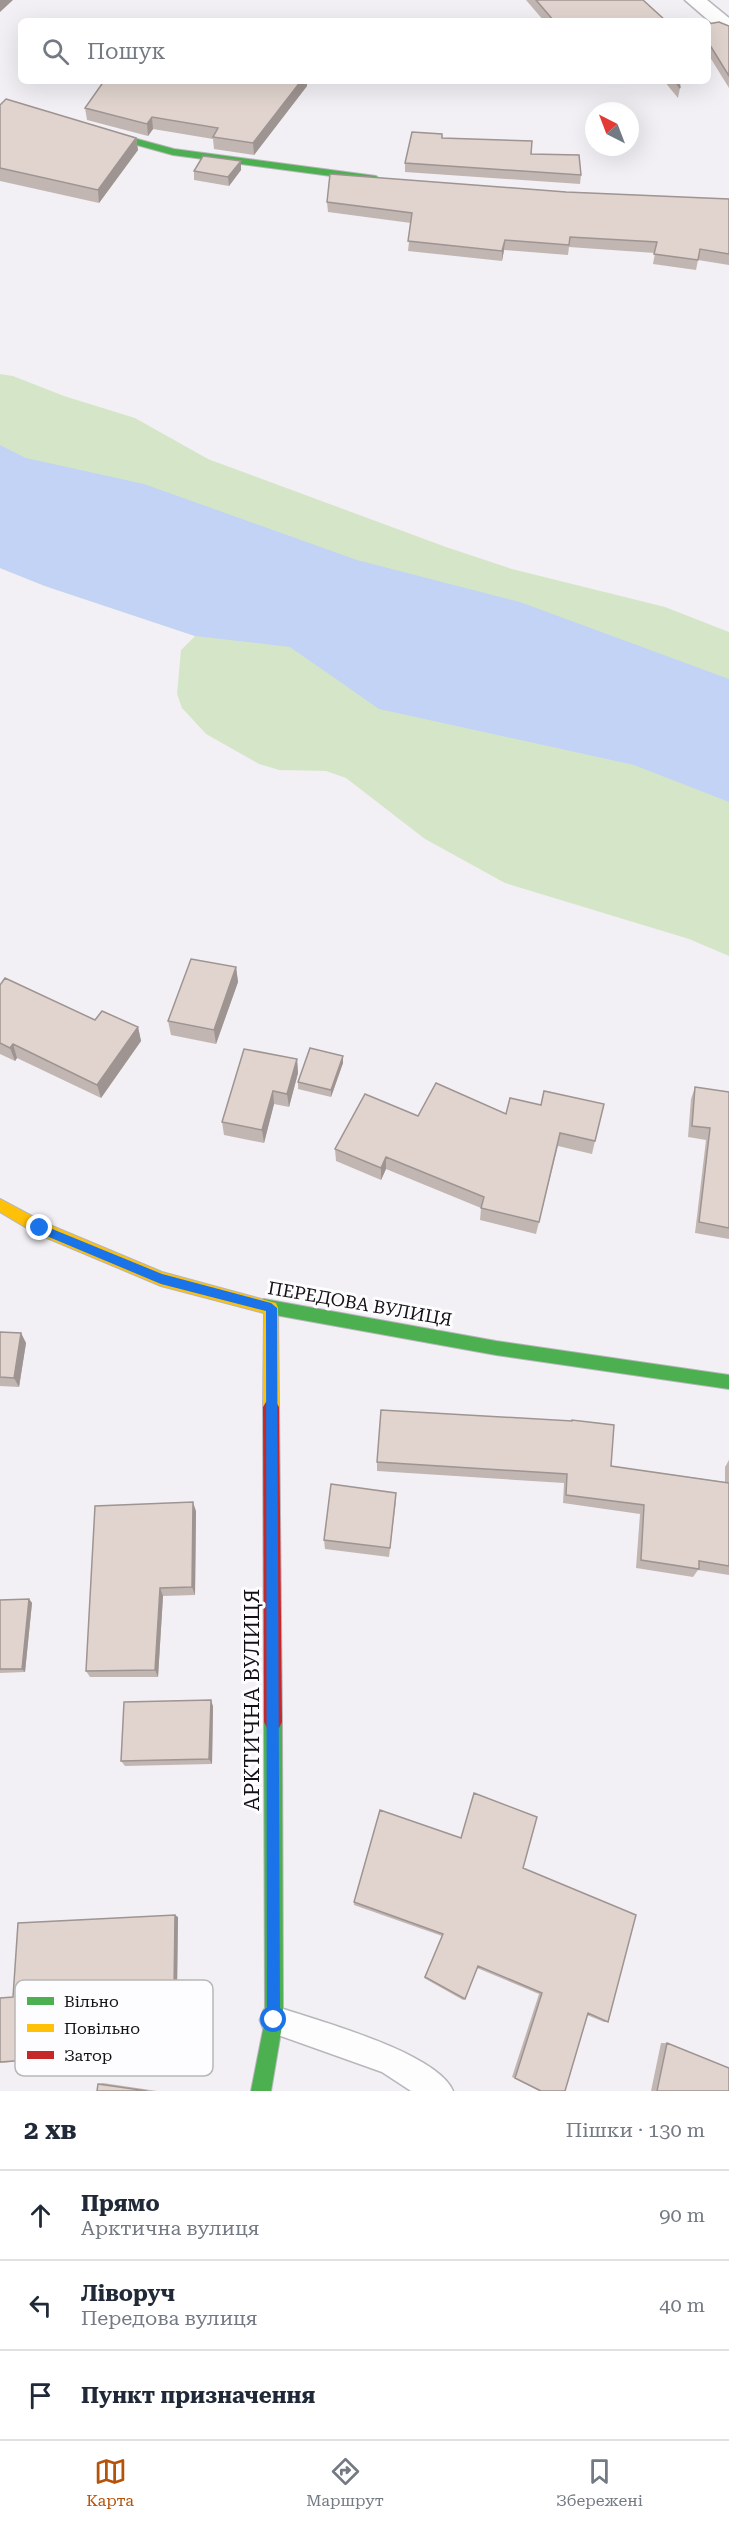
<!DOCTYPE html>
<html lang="uk">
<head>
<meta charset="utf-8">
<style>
  body { margin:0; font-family:"Roboto Serif",serif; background:#f6f6f7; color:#1f2937 }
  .compass { position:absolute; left:585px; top:102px; width:54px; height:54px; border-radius:50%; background:#fff; box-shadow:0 6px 24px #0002; rotate:318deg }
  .stop { position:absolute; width:18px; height:18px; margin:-14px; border:4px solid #1a73e8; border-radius:50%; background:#fff }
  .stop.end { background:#1a73e8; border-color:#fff; box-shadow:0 2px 6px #0008 }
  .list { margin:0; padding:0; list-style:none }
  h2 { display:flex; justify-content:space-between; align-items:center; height:78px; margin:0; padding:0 24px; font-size:26px }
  h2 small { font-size:20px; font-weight:400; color:#747a83 }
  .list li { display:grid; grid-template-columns:39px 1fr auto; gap:18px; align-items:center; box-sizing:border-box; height:90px; padding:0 24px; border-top:2px solid #e0e1e3 }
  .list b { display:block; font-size:22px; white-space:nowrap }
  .list p { margin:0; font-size:20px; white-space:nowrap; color:#747a83 }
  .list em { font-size:20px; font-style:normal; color:#747a83 }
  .icon { flex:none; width:33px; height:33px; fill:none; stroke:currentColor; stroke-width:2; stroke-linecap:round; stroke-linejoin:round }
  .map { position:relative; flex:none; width:729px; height:2091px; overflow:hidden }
  .search { position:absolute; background:#fff; box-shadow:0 6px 24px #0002; left:18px; right:18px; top:18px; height:66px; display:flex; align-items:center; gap:15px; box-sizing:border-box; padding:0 21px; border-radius:9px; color:#747a83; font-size:22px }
  .sheet { height:348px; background:#fff }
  nav { display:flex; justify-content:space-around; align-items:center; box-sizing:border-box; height:84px; border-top:2px solid #e0e1e3; background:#fff; font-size:16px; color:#747a83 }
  nav a { display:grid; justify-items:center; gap:3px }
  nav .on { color:#b45309 }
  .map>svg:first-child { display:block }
  .green { fill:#d5e6c8 }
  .water { fill:#c2d3f5 }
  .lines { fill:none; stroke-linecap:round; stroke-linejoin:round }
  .lane-casing { stroke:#b7b6ba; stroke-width:3 }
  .street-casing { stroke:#b7b6ba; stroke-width:3 }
  .fast-casing { stroke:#b7b6ba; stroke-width:2 }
  .slow-casing { stroke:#b7b6ba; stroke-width:2 }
  .jam-casing { stroke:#b7b6ba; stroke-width:2 }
  .lane { fill:#fdfdfe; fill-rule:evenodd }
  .street { fill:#fdfdfe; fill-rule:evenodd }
  .fast { fill:#4caf50; fill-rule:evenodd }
  .slow { fill:#ffc107; fill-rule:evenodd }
  .jam { fill:#c62828; fill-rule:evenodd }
  .wall { fill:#c2b6b2 }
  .shaded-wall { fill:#9e9491 }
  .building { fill:#e1d4cf; stroke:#9e9491; stroke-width:1.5 }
  .route { fill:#1a73e8 }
  .labels { text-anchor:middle; stroke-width:6; stroke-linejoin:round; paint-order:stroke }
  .street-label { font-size:18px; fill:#131115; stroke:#fdfcfe }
  .near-street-label { font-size:21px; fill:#131115; stroke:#fdfcfe }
  .key { fill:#fdfcfe; stroke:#b7b6b8; stroke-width:1.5 }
  .key-label { font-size:16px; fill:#131115 }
</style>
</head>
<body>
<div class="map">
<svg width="729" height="2091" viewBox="0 0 729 2091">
  <rect width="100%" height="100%" fill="#f2f0f5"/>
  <!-- green -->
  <path class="green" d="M0 374 13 376 64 396 135 418 208 459 446 547 512 569 665 607 729 632V956L689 939 505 883 425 839 346 778 326 771 279 770 259 764 206 734 182 708 177 694 181 650 195 636 45 586 0 568Z"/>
  <!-- water -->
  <path class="water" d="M0 445 26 458 144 484 357 560 520 602 729 679V802L634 765 379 709 290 647 195 636 45 586 0 568Z"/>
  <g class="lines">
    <defs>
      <path id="lane" d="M274 2006C315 2020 437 2052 453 2091H411L382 2072 264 2030 260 2020 264 2010Z"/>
      <path id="street" d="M685 0H707L729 18V34L722 32Z"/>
      <path id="fast" d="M93 127 174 149 376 176 380 179 376 182 173 155 90 132 89 130Z
        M264 1299 496 1341 729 1375V1389L496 1355 264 1313 259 1311 257 1306 259 1301Z
        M273 1713 279 1716 282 1722 283 2020 271 2091H251L265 2020 264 1722 267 1716Z"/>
      <path id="slow" d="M0 1199 45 1223 162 1272 276 1303 278 1308 279 1407 276 1412 271 1414 266 1412 263 1407 264 1313 161 1286 35 1233 0 1212Z"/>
      <path id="jam" d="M271 1400 276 1402 279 1407 282 1722 279 1728 273 1731 267 1728 264 1722 263 1407 266 1402Z"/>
    </defs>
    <!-- lane casing -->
    <use href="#lane" class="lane-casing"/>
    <!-- street casing -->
    <use href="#street" class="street-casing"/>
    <!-- fast casing -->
    <use href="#fast" class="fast-casing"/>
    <!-- slow casing -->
    <use href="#slow" class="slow-casing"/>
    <!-- jam casing -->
    <use href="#jam" class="jam-casing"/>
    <!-- lane -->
    <use href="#lane" class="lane"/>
    <!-- street -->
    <use href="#street" class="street"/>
    <!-- fast -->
    <use href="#fast" class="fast"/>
    <!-- slow -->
    <use href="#slow" class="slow"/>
    <!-- jam -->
    <use href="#jam" class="jam"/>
  </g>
  <!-- wall -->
  <path class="wall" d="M526 0H643L666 21H544Z
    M708 24 729 26V88L708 54Z
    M664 81H679L680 88 678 98Z
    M307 86 254 155 214 149 213 139 153 129 148 136 87 120 85 108Z
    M0 105 136 138 138 150 99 203 0 181Z
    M442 138 531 154 581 175 580 184 405 172V163Z
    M241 161V170L229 186 194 180V171Z
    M566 192 729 199V265L698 260 696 270 653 264 655 253 569 247 568 255 504 250 502 261 408 251 411 223 328 212 327 202Z
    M236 967 238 982 216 1044 171 1035 168 1021Z
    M0 985 95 1020 138 1027 141 1041 101 1098 17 1058 15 1061 0 1054Z
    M297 1059 298 1073 289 1107 274 1104 264 1143 224 1135 222 1122Z
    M343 1063 331 1097 298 1089V1082Z
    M695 1087 729 1092V1239L695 1233 706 1140 688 1137 691 1099Z
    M506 1114 595 1141 592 1154 558 1146 536 1234 480 1220 481 1208 386 1169 381 1180 336 1161 335 1149 418 1116Z
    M0 1332 21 1333 26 1343 19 1387 0 1386Z
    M729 1460V1575L698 1570 693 1577 636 1568 640 1514 563 1503 564 1483 377 1471V1462L611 1466 725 1482V1467Z
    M396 1501 389 1557 325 1549 324 1540Z
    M196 1511 195 1595 163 1596 158 1677H90L86 1671Z
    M29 1599 32 1603 25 1672 0 1673V1600Z
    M213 1706 212 1764 125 1766 121 1761Z
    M474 1793 523 1868 608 2022H604L587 2015 565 2091H539L512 2077 539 1994 477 1968 465 1999 463 2000 424 1978 442 1936 354 1905V1902L461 1838Z
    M178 1917 177 1990 48 1997 47 2059 0 2063 13 1997Z
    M661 2043H667L729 2091H651Z
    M103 2083 157 2091H97L98 2084Z"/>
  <!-- shaded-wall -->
  <path class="shaded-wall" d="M0 0H13L0 12Z
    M301 81H307V86L254 155 253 143Z
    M152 117 153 129 148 136 147 124Z
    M136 138 138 150 99 203 98 190Z
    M241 161V170L229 186 228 177Z
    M505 240 504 250 502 261V251Z
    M236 967 238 982 216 1044 214 1030Z
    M138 1027 141 1041 101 1098 97 1085Z
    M13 1044 17 1058 15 1061 10 1048Z
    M343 1056V1063L331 1097V1090Z
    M297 1059 298 1073 289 1107 287 1094Z
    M273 1091 274 1104 264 1143 262 1130Z
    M386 1157V1169L381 1180V1168Z
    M21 1333 26 1343 19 1387 14 1378Z
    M193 1502 196 1511 195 1595 192 1587Z
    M160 1588 163 1596 158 1677 155 1670Z
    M29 1599 32 1603 25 1672 22 1669Z
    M211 1700 213 1706 212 1764 209 1759Z
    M175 1915 178 1917 177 1990 174 1989Z
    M43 1996 48 1997 47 2059H41Z"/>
  <!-- building -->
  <path class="building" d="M536 0H643L666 21H554Z
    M719 22 729 26V76L708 42V24Z
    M104 81H301L253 143 213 137 218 128 152 117 147 124 85 108Z
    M675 81H679L680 88Z
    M6 99 136 138 98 190 0 168V105Z
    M412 132 442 134V138L532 141 531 154 579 155 581 175 405 163Z
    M203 156 241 161 228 177 194 171Z
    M330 174 566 192 729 199V254L700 249 698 260 654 254 657 242 570 237 569 245 505 240 502 251 408 241 412 213 327 202Z
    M191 959 236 967 214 1030 168 1021Z
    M5 978 95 1020 102 1011 138 1027 97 1085 13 1044 10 1048 0 1043V985Z
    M310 1048 343 1056 331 1090 298 1082Z
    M244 1049 297 1059 287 1094 273 1091 262 1130 222 1122Z
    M436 1083 506 1114 510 1098 541 1105 544 1091 604 1104 595 1141 560 1133 539 1222 481 1208 484 1197 386 1157 381 1168 335 1149 365 1094 418 1116Z
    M695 1087 729 1092V1228L699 1222 710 1128 692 1126Z
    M0 1332 21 1333 14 1378 0 1377Z
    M381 1410 572 1421V1420L614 1425 611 1466 729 1483V1566L699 1561V1569L641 1560 644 1505 566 1495 567 1474 377 1462Z
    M331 1484 396 1493 390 1548 324 1540Z
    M193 1502 192 1587 160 1588 155 1670 86 1671 95 1506Z
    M29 1599 22 1669H0V1600Z
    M211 1700 209 1759 121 1761 124 1702Z
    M474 1793 537 1817 523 1868 636 1915 608 2022 588 2013 565 2091H541L515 2078 542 1993 478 1966 465 1999 425 1977 443 1934 354 1902 380 1810 461 1838Z
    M175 1915 174 1989 43 1996 41 2059 0 2062V1998L13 1997 18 1923Z
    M667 2043 729 2068V2091H657Z
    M98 2084 147 2091H97Z"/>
  <!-- route -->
  <path class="route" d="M40 1224 162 1274 271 1303 277 1308 280 2020 279 2025 274 2027 269 2025 267 2020 266 1311 161 1284 37 1232V1225Z"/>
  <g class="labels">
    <!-- street labels -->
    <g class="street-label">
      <text transform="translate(360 1304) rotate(10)" y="6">ПЕРЕДОВА ВУЛИЦЯ</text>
    </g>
    <!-- near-street labels -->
    <g class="near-street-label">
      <text transform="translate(252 1700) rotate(-90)" y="7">АРКТИЧНА ВУЛИЦЯ</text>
    </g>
  </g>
  <!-- legend -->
  <rect x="15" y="1980" width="198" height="96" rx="9" class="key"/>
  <rect x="27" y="1997" width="27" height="8" fill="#4caf50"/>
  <rect x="27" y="2024" width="27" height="8" fill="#ffc107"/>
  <rect x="27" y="2051" width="27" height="8" fill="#c62828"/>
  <g class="key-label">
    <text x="64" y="2007">Вільно</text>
    <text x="64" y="2034">Повільно</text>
    <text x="64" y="2061">Затор</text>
  </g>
</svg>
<svg class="compass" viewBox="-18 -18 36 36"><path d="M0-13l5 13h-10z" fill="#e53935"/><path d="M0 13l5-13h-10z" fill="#747a83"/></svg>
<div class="stop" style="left:274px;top:2020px"></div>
<div class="stop end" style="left:40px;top:1228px"></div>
<div class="search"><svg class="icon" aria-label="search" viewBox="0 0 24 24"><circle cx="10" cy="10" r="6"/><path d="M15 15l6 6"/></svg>Пошук</div>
</div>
<section class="sheet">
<h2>2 хв<small>Пішки · 130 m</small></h2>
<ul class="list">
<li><svg class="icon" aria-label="ahead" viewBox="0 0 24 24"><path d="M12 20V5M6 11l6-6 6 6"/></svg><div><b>Прямо</b><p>Арктична вулиця</p></div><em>90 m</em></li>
<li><svg class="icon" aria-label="left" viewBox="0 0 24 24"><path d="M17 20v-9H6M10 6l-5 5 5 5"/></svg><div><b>Ліворуч</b><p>Передова вулиця</p></div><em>40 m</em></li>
<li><svg class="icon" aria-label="arrive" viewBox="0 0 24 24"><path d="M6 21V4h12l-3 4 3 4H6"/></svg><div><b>Пункт призначення</b></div></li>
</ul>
</section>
<nav>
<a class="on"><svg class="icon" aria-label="map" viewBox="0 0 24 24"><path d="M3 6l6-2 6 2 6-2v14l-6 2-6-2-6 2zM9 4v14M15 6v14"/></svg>Карта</a>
<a><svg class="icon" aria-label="directions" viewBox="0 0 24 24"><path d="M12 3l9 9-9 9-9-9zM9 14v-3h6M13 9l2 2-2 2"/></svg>Маршрут</a>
<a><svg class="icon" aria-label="saved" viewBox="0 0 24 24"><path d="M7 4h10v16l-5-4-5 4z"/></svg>Збережені</a>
</nav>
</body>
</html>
